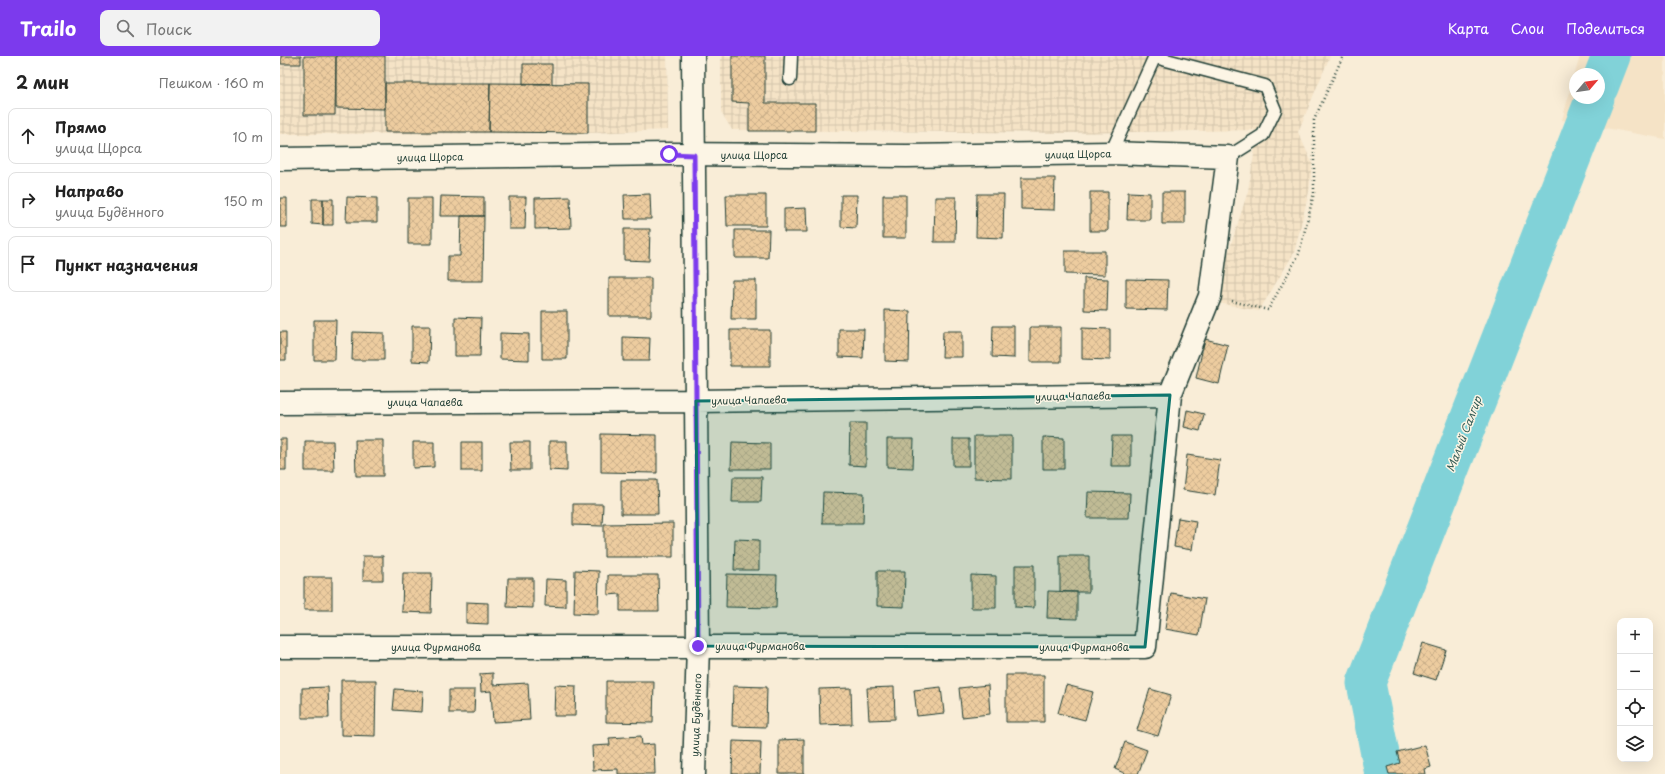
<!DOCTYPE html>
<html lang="ru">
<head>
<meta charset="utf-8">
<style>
  body { margin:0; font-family:"Playpen Sans",sans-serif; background:#f2f2f2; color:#222 }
  .controls { position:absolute; right:12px; bottom:12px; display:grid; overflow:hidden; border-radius:8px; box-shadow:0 4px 16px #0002 }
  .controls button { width:36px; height:36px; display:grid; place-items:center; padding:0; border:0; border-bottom:1px solid #e0e0e0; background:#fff; color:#222; font:20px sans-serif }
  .compass { position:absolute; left:1289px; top:12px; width:36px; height:36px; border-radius:50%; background:#fff; box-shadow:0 4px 16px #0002; rotate:61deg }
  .stop { position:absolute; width:12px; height:12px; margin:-9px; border:3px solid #7c3aed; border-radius:50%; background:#fff }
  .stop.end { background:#7c3aed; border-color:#fff; box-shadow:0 1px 4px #0008 }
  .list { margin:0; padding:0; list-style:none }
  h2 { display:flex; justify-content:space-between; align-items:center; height:52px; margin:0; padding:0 16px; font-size:17px }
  h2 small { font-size:13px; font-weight:400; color:#767676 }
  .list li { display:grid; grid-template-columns:26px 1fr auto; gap:12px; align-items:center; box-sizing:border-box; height:56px; margin:0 8px 8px; padding:0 8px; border:1px solid #e0e0e0; border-radius:8px }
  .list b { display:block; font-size:15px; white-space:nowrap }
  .list p { margin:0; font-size:13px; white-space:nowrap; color:#767676 }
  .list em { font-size:13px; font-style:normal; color:#767676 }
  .icon { flex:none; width:22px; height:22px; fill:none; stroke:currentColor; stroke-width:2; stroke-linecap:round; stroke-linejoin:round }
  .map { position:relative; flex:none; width:1385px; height:718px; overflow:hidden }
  header { display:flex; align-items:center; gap:24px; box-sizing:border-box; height:56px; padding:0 20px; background:#7c3aed; color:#fff }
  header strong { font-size:19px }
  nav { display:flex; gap:22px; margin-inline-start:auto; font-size:14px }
  .search { width:280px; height:36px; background:#f2f2f2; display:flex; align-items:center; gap:10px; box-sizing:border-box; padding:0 14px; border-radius:8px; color:#767676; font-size:15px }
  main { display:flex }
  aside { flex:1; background:#fff }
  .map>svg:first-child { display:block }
  .built { fill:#f5e3c6; fill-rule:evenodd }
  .industrial { fill:url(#industrial-grid) }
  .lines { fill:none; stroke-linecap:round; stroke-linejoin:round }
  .river { stroke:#81d2d8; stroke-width:39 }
  .building { fill:url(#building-cross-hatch); stroke:#1f3d34 }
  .lane-casing { stroke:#1f3d34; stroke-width:15 }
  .street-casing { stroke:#1f3d34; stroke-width:25 }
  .secondary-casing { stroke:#1f3d34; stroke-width:25 }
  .path { stroke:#1f3d34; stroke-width:2.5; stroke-dasharray:1 3; stroke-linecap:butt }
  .lane { stroke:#fcf5e5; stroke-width:12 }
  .street { stroke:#fcf5e5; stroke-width:22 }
  .secondary { stroke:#fcf5e5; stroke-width:22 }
  .route { stroke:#7c3aed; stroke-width:5 }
  .marked { fill:#0f766e; fill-opacity:0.2; stroke:#0f766e; stroke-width:3; stroke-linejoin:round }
  .labels { text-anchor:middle; stroke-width:3; stroke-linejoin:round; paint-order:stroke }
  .street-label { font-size:10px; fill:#1f3d34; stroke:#fcf5e5 }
  .water-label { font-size:11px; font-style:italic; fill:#335b55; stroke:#fcf5e5 }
</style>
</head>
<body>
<header>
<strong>Trailo</strong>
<div class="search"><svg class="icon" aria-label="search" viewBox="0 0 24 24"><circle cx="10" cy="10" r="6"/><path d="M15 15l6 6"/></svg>Поиск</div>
<nav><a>Карта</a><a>Слои</a><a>Поделиться</a></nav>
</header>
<main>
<aside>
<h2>2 мин<small>Пешком · 160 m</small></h2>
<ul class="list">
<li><svg class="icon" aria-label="ahead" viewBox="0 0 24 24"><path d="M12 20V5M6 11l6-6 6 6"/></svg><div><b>Прямо</b><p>улица Щорса</p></div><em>10 m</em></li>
<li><svg class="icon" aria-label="right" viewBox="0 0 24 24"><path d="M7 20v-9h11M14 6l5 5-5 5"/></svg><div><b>Направо</b><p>улица Будённого</p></div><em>150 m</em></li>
<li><svg class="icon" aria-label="arrive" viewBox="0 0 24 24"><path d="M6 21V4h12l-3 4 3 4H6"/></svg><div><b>Пункт назначения</b></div></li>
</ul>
</aside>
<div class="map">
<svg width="1385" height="718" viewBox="0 0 1385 718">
  <defs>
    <pattern id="industrial-grid" width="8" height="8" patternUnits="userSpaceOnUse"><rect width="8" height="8" fill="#f5e3c6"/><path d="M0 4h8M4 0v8" fill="none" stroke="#d2c4ab"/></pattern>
    <pattern id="building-cross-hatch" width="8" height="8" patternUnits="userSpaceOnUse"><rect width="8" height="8" fill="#edcc9f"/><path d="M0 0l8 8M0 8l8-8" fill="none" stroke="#cbb08a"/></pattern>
  </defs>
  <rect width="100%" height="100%" fill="#f9edd7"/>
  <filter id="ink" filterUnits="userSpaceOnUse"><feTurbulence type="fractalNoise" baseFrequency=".025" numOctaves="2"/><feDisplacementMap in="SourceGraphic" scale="8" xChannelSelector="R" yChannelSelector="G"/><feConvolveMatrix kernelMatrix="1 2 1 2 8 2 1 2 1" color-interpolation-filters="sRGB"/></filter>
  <g filter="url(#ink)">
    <!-- built -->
    <path class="built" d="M1300 0H1385V83L1282 64ZM1295 18H1319V42H1295Z"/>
    <!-- industrial -->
    <path class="industrial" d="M0 0H387L388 74 308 77 0 78Z
      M441 0H1050L1018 76 1032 107 1029 136 1014 197 979 255 933 246 968 135 978 74 786 77 452 74 441 56Z"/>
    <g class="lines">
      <!-- river -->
      <path class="river" d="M1319 31 1331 0
        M1104 718 1086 627 1315 42"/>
    </g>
    <!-- building -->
    <path class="building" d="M1 0H21V8H1Z
      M24 0H56L55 59H24Z
      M56 0H105V53L56 52Z
      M452 0H485V47H535V75H469V47L452 46Z
      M243 8H272V28H243Z
      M105 27H210L209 76H105Z
      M210 27 308 28V77L209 76Z
      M741 122H775L774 154 741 153Z
      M810 136H828V175H810Z
      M848 136 870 137V164H847Z
      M882 136H905V168H882Z
      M370 138 371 163H345L344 139Z
      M697 138H724L723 182 696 181Z
      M446 139H486V170H447Z
      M561 139H577L576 172 561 171Z
      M603 139H626V182H603Z
      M161 140 204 141V160H160Z
      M67 141 97 142V166H66Z
      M229 141H246L245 173H229Z
      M290 141 291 172 255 173V142Z
      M655 141H676L675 186H654Z
      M0 142H7V171H0Z
      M128 142H152V188H128Z
      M32 143H43V169L32 168Z
      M43 143H53V169H43Z
      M526 152 527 176H504V153Z
      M181 160H204L203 225H168V200H180Z
      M344 173H370L369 205 344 204Z
      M455 174H489L488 202H455Z
      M785 195H825V219L785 218Z
      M329 222H371V260H329Z
      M804 222 828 223 827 255 804 254Z
      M846 223 888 224 887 254 846 253Z
      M452 224H476V263H451Z
      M605 254 630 255 629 306 605 305Z
      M262 255H287V303H262Z
      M175 261 201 262 200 300H175Z
      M34 264H56L55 304H34Z
      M132 270H150L149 306 132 305Z
      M713 270H734V302L712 301Z
      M750 271H781V306H750Z
      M802 272 830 273V304L802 303Z
      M559 273H584L583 302 559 301Z
      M450 274H490V310H450Z
      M663 275H682V301H662Z
      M0 276H6V304H0Z
      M73 276 104 277V304H72Z
      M220 277 249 278V304L220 303Z
      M343 281 370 282 369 305H343Z
      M925 283 948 289 939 328 916 322Z
      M907 354 924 358 920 375 904 371Z
      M570 367H586V410L569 409Z
      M321 378 377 379V417L321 416Z
      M694 380H732V423L694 422Z
      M832 380H851V410H831Z
      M763 381 784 382V413H763Z
      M0 383H6V414H0Z
      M607 383H634L633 412 607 411Z
      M673 383H689V410H673Z
      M75 384H103V420H76Z
      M25 385H53L54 415H25Z
      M269 385H287V415L269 414Z
      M133 386H154V411L133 412Z
      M182 386H202V415H182Z
      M230 386H250V414H231Z
      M452 386 490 387V413H451Z
      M907 399 940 404 935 439 903 434Z
      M453 421H482L481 446H452Z
      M341 424H377L378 458H341Z
      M543 436 584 437 583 467H542Z
      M808 436 850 437 849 462H807Z
      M293 448H323L322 470 293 469Z
      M898 462 916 465 912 494 894 491Z
      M393 467V501H324V468Z
      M455 483 479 484V514H454Z
      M83 500H103V524H83Z
      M780 500H809V536H780Z
      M735 509H754V552L735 551Z
      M295 514 319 515 318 558 294 557Z
      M597 515H625L624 551 597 550Z
      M123 517H152L151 557 122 556Z
      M447 518 497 519 496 552 446 551Z
      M328 519H378L379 555H340V538L328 539Z
      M691 519 716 520V552H691Z
      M24 521H52V554H24Z
      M228 522H253V552L227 551Z
      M266 523 286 524V551L265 550Z
      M768 535 797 536V563L767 562Z
      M891 537 925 543 919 579 885 573Z
      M186 546 208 547V568L186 567Z
      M1143 587 1166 594 1156 624 1134 617Z
      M213 617V629L248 627 250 664 213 666 211 635 201 636 200 618Z
      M726 619H764V666H726Z
      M61 624H96L95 680 61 679Z
      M326 625H374L373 667 326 666Z
      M275 629 296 630 295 660H274Z
      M708 629 710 658 682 661 679 632Z
      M786 629 813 636 805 664 778 657Z
      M453 630 487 631 486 671 452 670Z
      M48 631 49 662H22V632Z
      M614 631 615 663 589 664 587 632Z
      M661 631 664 657 637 660 634 634Z
      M571 632 572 668 540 669 539 633Z
      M115 633 143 635 142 656 113 654Z
      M870 633 891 639 878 680 857 674Z
      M169 634H195L194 657H169Z
      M361 680 362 689 374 688 375 718H338V713L313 714 312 690 330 689 329 682Z
      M524 683V718H499V684Z
      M453 685 481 686 480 718H452Z
      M845 686 867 694 858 718H846L835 713Z
      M1145 689 1151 711 1145 713 1146 718H1109L1107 711 1120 707 1117 696Z"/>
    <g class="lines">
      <defs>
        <path id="lane" d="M875 1 985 30 995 54 983 79 948 101
          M510 23 511 0
          M831 97 875 0"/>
        <path id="street" d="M0 103 389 98 627 100 831 97 948 101 930 240 890 339 865 591H0
          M0 347 416 345 890 339
          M414 718 418 590 416 345"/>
        <path id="secondary" d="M413 0 416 345"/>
      </defs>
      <!-- lane casing -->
      <use href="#lane" class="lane-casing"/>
      <!-- street casing -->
      <use href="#street" class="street-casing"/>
      <!-- secondary casing -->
      <use href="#secondary" class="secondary-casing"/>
      <!-- path -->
      <path class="path" d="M952 245 988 254 1019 198 1034 137V64L1063 0"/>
      <!-- lane -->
      <use href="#lane" class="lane"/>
      <!-- street -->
      <use href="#street" class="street"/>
      <!-- secondary -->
      <use href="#secondary" class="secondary"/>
    </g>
  </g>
  <g class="lines" filter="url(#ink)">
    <!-- route -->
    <path class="route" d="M389 98 414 99 418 590"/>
  </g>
  <!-- marked area -->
  <path class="marked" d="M890 339 865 591 418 590 416 345Z"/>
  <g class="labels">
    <!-- street labels -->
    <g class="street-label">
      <text transform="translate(798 98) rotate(-1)" y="4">улица Щорса</text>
      <text x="474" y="103">улица Щорса</text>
      <text transform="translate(150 101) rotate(-1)" y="4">улица Щорса</text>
      <text transform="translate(793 340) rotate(-1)" y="4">улица Чапаева</text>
      <text transform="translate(469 344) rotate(-1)" y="4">улица Чапаева</text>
      <text x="145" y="350">улица Чапаева</text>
      <text x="480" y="594">улица Фурманова</text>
      <text x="156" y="595">улица Фурманова</text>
      <text x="804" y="595">улица Фурманова</text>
      <text transform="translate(416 659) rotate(-88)" y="4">улица Будённого</text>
    </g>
    <!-- water labels -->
    <g class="water-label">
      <text transform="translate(1184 378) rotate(-69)" y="4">Малый Салгир</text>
    </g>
  </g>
</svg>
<div class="controls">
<button>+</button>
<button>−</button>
<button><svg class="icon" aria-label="locate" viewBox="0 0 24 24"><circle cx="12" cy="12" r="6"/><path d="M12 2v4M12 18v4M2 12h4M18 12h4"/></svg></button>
<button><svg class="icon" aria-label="layers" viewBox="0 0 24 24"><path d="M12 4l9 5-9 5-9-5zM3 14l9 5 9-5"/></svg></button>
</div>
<svg class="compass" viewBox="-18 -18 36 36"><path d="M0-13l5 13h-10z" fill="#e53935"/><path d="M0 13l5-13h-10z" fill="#767676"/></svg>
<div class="stop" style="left:389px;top:98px"></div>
<div class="stop end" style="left:418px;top:590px"></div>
</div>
</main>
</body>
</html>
